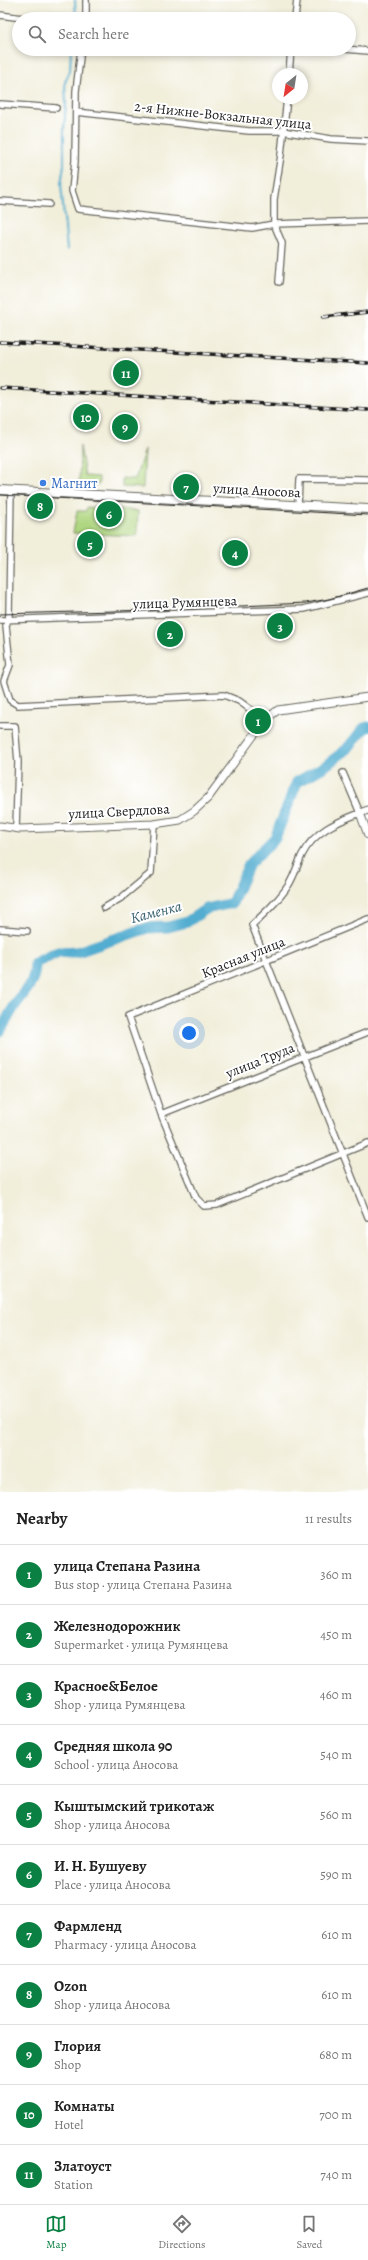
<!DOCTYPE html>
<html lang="en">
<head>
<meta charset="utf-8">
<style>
  body { margin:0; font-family:Alegreya,serif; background:#f2f2f2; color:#222 }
  .compass { position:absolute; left:272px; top:68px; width:36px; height:36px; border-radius:50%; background:#fff; box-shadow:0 2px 6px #0003; rotate:210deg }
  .you { position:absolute; left:189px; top:1033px; width:14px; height:14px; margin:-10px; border:3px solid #fff; border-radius:50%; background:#1a73e8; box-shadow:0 0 0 6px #1a73e833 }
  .badge { display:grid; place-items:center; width:26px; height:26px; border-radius:50%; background:#0b8043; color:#fff; font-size:13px; font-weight:700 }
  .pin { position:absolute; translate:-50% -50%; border:2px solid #fff; box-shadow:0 1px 4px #0006 }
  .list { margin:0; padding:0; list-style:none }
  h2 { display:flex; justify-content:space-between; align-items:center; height:52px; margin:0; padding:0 16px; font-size:17px }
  h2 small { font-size:13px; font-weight:400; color:#767676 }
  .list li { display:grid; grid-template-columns:26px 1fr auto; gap:12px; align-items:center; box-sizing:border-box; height:60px; padding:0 16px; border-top:1px solid #e0e0e0 }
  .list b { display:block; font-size:15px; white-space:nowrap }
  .list p { margin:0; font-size:13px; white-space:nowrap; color:#767676 }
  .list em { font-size:13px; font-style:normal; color:#767676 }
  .icon { flex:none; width:22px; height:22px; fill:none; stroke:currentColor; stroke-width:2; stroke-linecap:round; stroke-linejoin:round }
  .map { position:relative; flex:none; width:368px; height:1492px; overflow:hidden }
  .search { position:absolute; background:#fff; box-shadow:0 2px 6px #0003; left:12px; right:12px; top:12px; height:44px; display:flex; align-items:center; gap:10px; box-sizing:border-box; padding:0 14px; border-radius:22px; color:#767676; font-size:15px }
  .sheet { height:712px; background:#fff }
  nav { display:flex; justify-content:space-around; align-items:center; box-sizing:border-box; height:56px; border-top:1px solid #e0e0e0; background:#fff; font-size:11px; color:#767676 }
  nav a { display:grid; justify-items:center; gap:2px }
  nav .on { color:#0b8043 }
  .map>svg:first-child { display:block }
  .green { fill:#afd680; stroke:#66794e }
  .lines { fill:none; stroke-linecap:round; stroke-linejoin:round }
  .stream { stroke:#52add0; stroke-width:2 }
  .river { stroke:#52add0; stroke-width:11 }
  .minor-casing { stroke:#67665e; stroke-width:8 }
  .tertiary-casing { stroke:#67665e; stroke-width:9 }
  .secondary-casing { stroke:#67665e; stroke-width:10 }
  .minor { stroke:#fff; stroke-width:5.5 }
  .tertiary { stroke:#fff; stroke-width:7 }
  .secondary { stroke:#fff; stroke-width:8 }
  .tram { stroke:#1c1c1c; stroke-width:1 }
  .rail-casing { stroke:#1c1c1c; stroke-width:3.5 }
  .rail { stroke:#fff; stroke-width:2; stroke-dasharray:6; stroke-linecap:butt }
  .shop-dot { fill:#3f7fe0; stroke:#fff; stroke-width:1.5 }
  .labels { text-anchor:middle; stroke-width:4; stroke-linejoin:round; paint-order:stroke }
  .street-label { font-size:14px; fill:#1c1c1c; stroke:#fff }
  .shop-label { font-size:14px; fill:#366cbe; stroke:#fff; text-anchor:start }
  .water-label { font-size:15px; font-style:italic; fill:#345d6d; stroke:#fff }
</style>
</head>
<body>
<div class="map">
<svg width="368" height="1492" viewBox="0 0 368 1492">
  <rect width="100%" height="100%" fill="#fff"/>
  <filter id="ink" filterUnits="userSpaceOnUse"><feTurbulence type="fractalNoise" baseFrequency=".025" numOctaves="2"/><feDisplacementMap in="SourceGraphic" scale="8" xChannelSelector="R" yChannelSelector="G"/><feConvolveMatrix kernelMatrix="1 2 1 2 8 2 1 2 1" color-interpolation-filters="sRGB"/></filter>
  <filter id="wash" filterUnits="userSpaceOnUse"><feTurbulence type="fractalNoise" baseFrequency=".012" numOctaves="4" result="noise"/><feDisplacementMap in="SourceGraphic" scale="16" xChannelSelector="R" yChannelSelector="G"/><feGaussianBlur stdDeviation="0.9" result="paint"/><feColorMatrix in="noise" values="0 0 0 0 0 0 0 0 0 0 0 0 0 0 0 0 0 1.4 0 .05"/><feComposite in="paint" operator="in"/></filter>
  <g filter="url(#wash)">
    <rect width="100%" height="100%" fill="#f1eeda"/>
    <!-- green -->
    <path class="green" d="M80 446 85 476 99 477V485L79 484Z
      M145 449 143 488 122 487V478L135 479Z
      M87 507 98 508 101 517 109 520 117 518 120 509 138 511 137 536 73 533 77 511H86Z"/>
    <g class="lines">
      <!-- stream -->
      <path class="stream" d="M75 0 76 19
        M67 250 61 184 64 165V130L66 103 65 82 70 71 71 49"/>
      <!-- river -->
      <path class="river" d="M0 1031C5 1023 9 1015 14 1007 25 990 35 985 35 963L58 952H77L147 928 168 927 187 922 206 909 232 903 249 864 275 838 297 782 325 766 347 749 364 728 368 727"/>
    </g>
  </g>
  <g filter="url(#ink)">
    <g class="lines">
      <defs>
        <path id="minor" d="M86 0V19
          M0 15 30 19
          M295 19 297 0
          M81 49 76 91 75 161 72 191 78 209 252 228 274 224 368 221
          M345 49 368 51
          M289 74 291 49
          M0 104 56 108
          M76 112 249 131H282L331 139 368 141
          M0 201 49 204
          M279 282 282 243 274 224V199L281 155 287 98
          M11 490 9 615 6 626 10 665 4 681 10 700 18 705 224 695 239 701 265 720
          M298 506 299 479 368 480
          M0 620 304 609 368 593
          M0 726H15L18 762 16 828
          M343 773 360 813C337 822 314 831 302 855 297 866 294 877 288 886 278 901 265 913 252 925L368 1217
          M104 908 121 898 151 873 154 824
          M368 919 128 1017 161 1114 196 1198 204 1206 217 1205 368 1143
          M0 929 27 931
          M161 1114 368 1032"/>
        <path id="tertiary" d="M368 810 360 813 368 835
          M0 826 20 829 154 824 180 820 194 811 208 798 265 720 278 710 368 697"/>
        <path id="secondary" d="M0 490 368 509"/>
      </defs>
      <!-- minor casing -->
      <use href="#minor" class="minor-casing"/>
      <!-- tertiary casing -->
      <use href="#tertiary" class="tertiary-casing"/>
      <!-- secondary casing -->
      <use href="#secondary" class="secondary-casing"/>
      <!-- minor -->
      <use href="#minor" class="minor"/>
      <!-- tertiary -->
      <use href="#tertiary" class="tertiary"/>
      <!-- secondary -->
      <use href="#secondary" class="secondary"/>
      <!-- tram -->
      <path class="tram" d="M0 495 368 515
        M0 614 153 610 306 603 329 599 368 588"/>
      <defs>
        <path id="rail" d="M323 317 368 312
          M0 342 368 363
          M0 388 368 410"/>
      </defs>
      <!-- rail casing -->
      <use href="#rail" class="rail-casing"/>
      <!-- rail -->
      <use href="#rail" class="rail"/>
    </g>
  </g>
  <!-- markers -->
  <circle class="shop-dot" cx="43" cy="483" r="4"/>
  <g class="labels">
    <!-- street labels -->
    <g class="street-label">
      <text transform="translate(223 115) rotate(6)" y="5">2-я Нижне-Вокзальная улица</text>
      <text transform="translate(257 490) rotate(3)" y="5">улица Аносова</text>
      <text transform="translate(185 602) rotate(-2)" y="5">улица Румянцева</text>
      <text transform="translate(119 811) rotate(-3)" y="5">улица Свердлова</text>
      <text transform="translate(243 957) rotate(-22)" y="5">Красная улица</text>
      <text transform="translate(260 1060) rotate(-22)" y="5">улица Труда</text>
    </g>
    <!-- shop labels -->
    <g class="shop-label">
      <text x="51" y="488">Магнит</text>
    </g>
    <!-- water labels -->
    <g class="water-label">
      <text transform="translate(156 912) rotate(-14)" y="5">Каменка</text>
    </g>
  </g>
</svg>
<svg class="compass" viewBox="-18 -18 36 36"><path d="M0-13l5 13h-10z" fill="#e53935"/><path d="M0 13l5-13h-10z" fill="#767676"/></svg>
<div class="you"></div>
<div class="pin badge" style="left:258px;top:721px">1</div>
<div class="pin badge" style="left:170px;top:634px">2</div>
<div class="pin badge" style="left:280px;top:626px">3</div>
<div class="pin badge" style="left:235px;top:553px">4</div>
<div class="pin badge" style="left:90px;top:544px">5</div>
<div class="pin badge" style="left:109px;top:514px">6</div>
<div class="pin badge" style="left:186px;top:487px">7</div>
<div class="pin badge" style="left:40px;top:506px">8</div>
<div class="pin badge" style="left:125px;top:427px">9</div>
<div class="pin badge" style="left:86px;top:417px">10</div>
<div class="pin badge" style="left:126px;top:373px">11</div>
<div class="search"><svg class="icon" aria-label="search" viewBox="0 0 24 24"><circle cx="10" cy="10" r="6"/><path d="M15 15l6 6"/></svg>Search here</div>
</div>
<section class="sheet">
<h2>Nearby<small>11 results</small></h2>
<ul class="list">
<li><span class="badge">1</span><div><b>улица Степана Разина</b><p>Bus stop · улица Степана Разина</p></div><em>360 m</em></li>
<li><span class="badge">2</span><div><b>Железнодорожник</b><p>Supermarket · улица Румянцева</p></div><em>450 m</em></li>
<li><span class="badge">3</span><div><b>Красное&amp;Белое</b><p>Shop · улица Румянцева</p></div><em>460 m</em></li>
<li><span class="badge">4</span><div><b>Средняя школа 90</b><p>School · улица Аносова</p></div><em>540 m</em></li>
<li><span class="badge">5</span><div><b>Кыштымский трикотаж</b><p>Shop · улица Аносова</p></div><em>560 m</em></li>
<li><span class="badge">6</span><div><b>И. Н. Бушуеву</b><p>Place · улица Аносова</p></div><em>590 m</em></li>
<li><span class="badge">7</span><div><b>Фармленд</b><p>Pharmacy · улица Аносова</p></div><em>610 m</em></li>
<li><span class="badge">8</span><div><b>Ozon</b><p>Shop · улица Аносова</p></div><em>610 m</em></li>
<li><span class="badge">9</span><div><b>Глория</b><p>Shop</p></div><em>680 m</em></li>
<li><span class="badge">10</span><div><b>Комнаты</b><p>Hotel</p></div><em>700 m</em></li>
<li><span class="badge">11</span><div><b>Златоуст</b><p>Station</p></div><em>740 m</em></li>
</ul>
</section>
<nav>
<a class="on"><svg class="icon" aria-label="map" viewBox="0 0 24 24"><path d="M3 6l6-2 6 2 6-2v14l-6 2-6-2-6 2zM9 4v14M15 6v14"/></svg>Map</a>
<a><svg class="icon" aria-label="directions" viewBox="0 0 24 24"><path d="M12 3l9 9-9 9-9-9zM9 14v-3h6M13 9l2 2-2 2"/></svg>Directions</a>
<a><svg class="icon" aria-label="saved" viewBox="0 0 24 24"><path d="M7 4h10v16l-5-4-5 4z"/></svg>Saved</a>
</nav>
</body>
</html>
